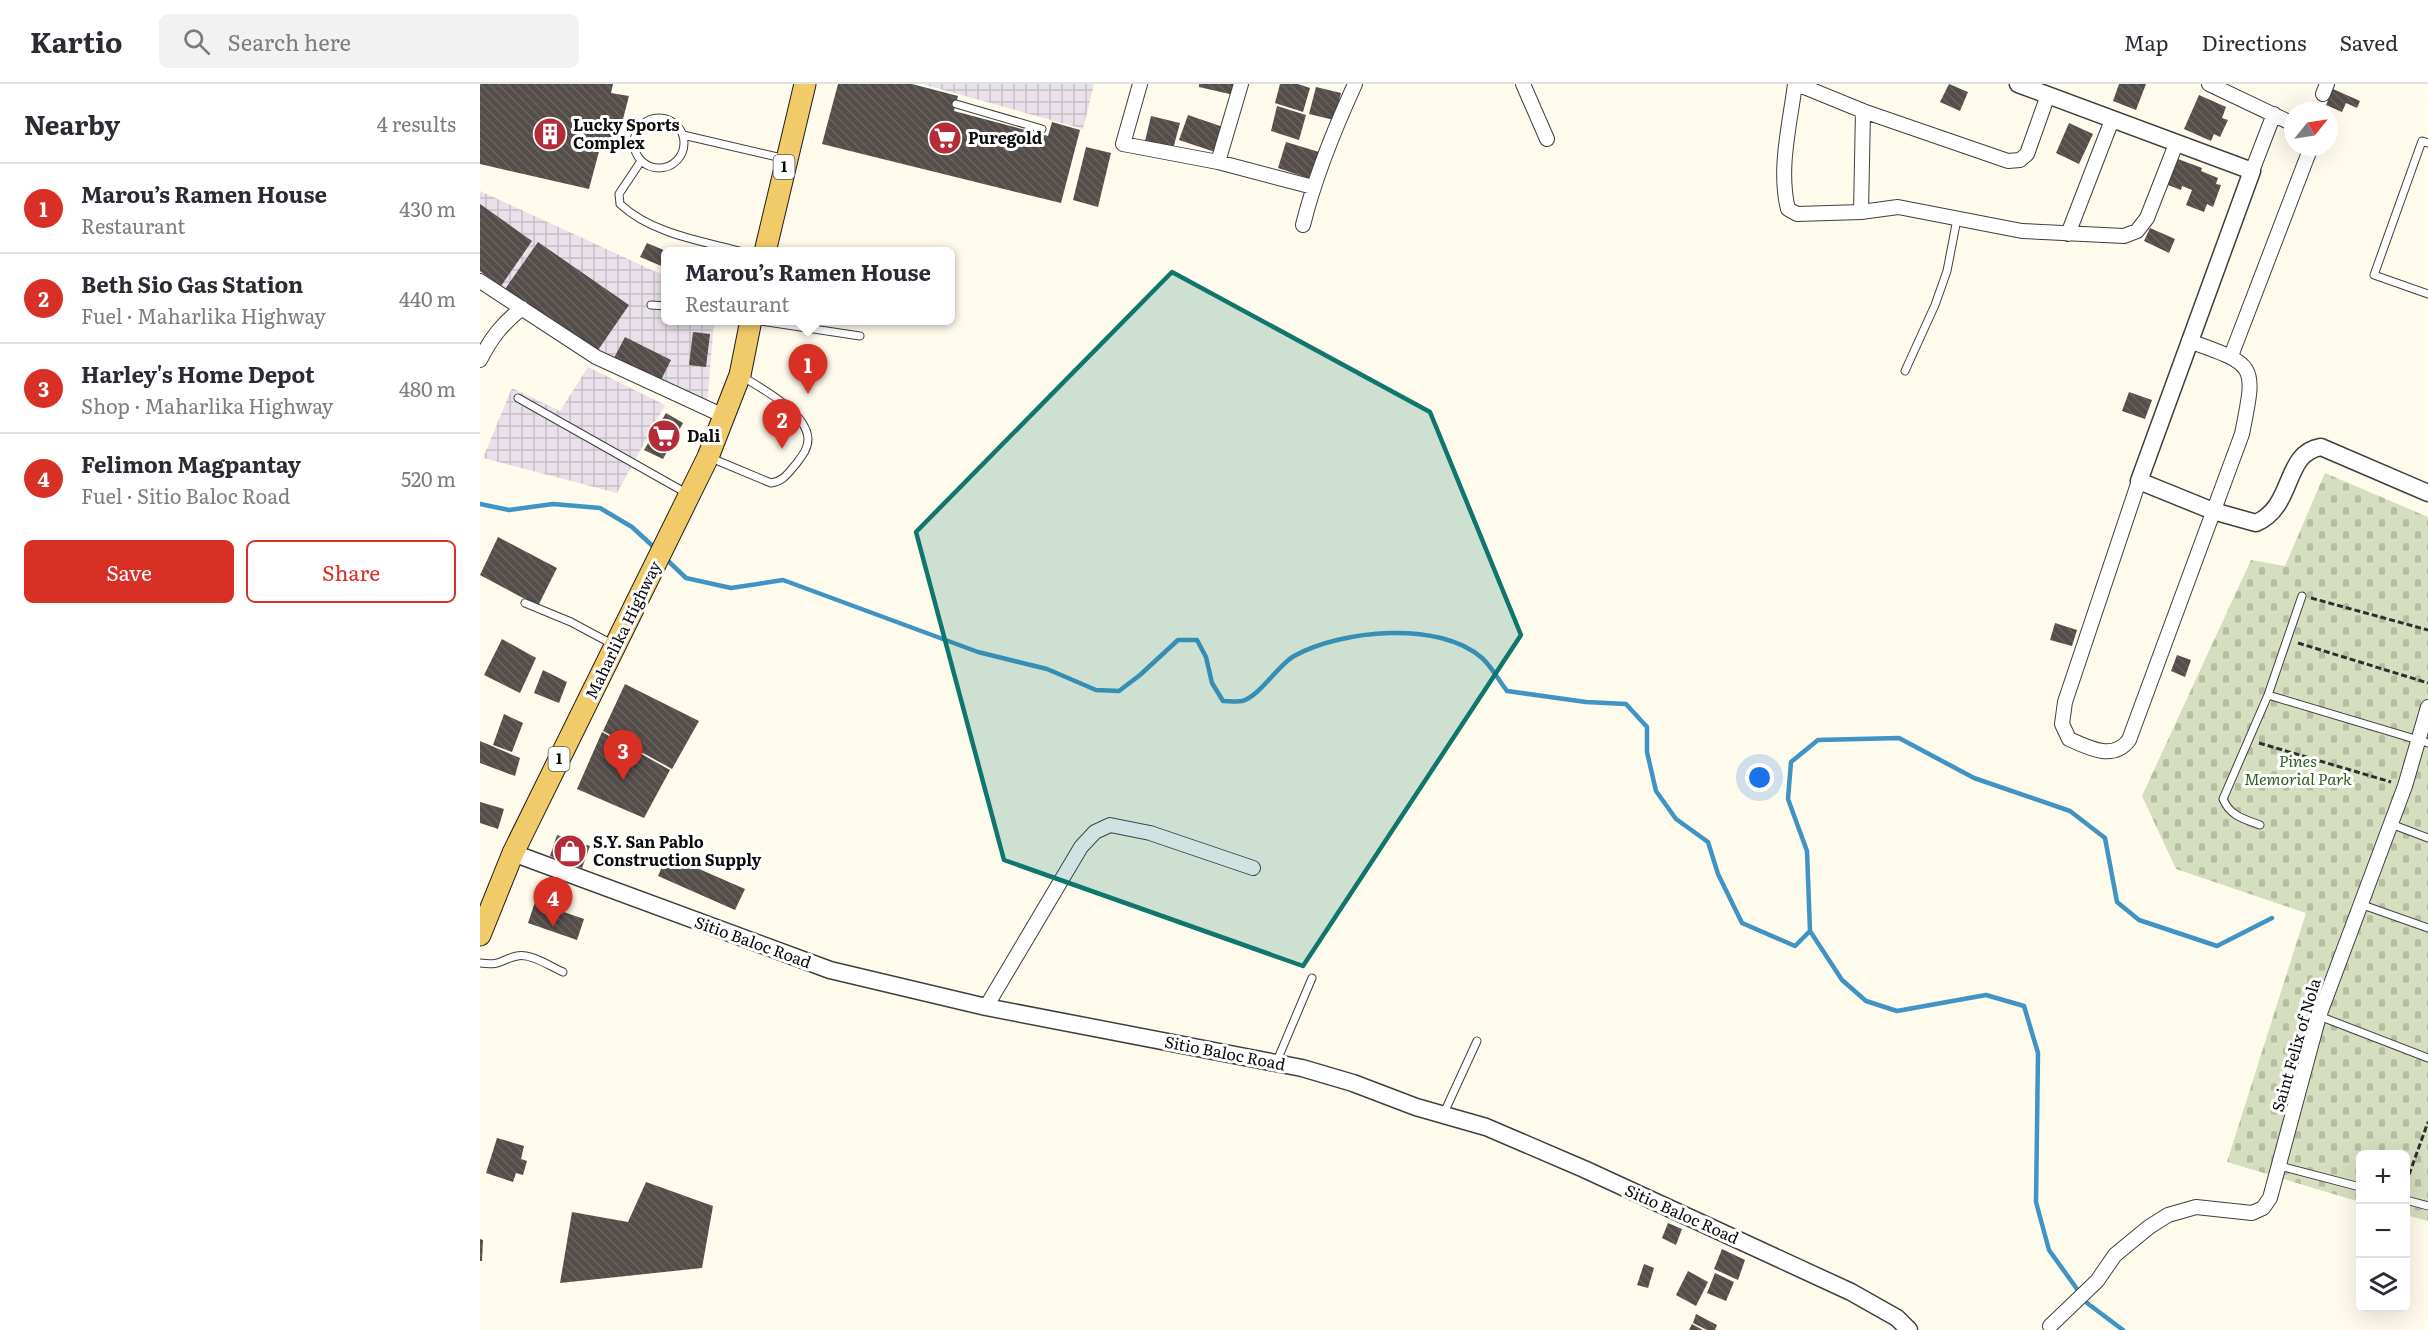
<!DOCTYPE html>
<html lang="en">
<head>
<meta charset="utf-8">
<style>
  body { margin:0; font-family:Literata,serif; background:#f2f2f3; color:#2b2b33 }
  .controls { position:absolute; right:18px; bottom:18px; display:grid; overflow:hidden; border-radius:9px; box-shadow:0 6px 24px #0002 }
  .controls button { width:54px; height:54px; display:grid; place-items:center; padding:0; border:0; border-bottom:2px solid #e1e1e2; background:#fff; color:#2b2b33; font:30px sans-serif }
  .compass { position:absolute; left:1804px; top:18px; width:54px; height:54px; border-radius:50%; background:#fff; box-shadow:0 6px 24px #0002; rotate:60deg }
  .you { position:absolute; left:1280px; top:694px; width:21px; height:21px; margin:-15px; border:4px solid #fff; border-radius:50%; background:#1a73e8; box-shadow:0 0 0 9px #1a73e833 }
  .badge { display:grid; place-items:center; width:39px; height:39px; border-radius:50%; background:#d93025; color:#fff; font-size:20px; font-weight:700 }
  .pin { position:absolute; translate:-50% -50px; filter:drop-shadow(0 2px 3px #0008) }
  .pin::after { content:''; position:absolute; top:32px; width:21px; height:18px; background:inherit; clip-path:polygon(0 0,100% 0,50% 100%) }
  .popup { position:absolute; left:181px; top:163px; width:294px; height:78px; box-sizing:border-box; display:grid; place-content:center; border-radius:9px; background:#fff; filter:drop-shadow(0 2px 4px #0005); font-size:20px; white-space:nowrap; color:#7c7c81 }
  .popup b { font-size:22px; color:#2b2b33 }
  .popup::after { content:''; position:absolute; left:50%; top:100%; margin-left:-12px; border:12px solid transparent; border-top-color:#fff }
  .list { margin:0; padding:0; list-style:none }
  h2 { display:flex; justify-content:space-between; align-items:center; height:78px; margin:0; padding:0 24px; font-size:26px }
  h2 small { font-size:20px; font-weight:400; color:#7c7c81 }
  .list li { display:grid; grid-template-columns:39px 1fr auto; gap:18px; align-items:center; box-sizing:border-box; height:90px; padding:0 24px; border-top:2px solid #e1e1e2 }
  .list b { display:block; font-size:22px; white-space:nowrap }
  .list p { margin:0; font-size:20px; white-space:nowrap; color:#7c7c81 }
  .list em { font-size:20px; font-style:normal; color:#7c7c81 }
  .actions { display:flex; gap:12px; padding:18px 24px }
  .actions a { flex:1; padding:14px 0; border:2px solid #d93025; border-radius:9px; text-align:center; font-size:21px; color:#d93025 }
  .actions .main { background:#d93025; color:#fff }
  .icon { flex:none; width:33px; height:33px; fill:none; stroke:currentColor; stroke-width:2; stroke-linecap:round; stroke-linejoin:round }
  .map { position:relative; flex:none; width:1948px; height:1246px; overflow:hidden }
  header { display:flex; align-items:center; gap:36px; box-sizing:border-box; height:84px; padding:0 30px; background:#fff; border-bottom:2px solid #e1e1e2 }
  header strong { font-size:28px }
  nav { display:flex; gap:33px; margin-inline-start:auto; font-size:21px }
  .search { width:420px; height:54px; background:#f2f2f3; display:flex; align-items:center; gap:15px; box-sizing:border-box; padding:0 21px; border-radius:9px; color:#7c7c81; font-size:22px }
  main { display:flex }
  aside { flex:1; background:#fff }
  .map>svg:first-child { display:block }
  .industrial { fill:url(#industrial-grid) }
  .cemetery { fill:url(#cemetery-stones) }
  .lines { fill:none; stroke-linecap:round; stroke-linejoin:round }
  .stream { stroke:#3f94c5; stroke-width:4.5 }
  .building { fill:url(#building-back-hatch) }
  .service-casing { stroke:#3f3f3f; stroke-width:9 }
  .minor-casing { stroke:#3f3f3f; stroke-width:16 }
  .tertiary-casing { stroke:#3f3f3f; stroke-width:19 }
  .primary-casing { stroke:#1d1d1d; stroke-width:23 }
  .path { stroke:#2e2e2e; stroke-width:3; stroke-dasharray:6 3; stroke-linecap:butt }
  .service { stroke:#fff; stroke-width:7 }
  .minor { stroke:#fff; stroke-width:14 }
  .tertiary { stroke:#fff; stroke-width:16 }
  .primary { stroke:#f1cb69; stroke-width:21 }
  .marked { fill:#0f766e; fill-opacity:0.2; stroke:#0f766e; stroke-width:4.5; stroke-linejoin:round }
  .labels { text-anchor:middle; stroke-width:6; stroke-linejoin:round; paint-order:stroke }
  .shield { fill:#fff; stroke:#555; stroke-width:1.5 }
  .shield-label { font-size:15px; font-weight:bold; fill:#0c0c0c }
  .poi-label { font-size:16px; font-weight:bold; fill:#0c0c0c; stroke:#fff; text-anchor:start }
  .street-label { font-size:16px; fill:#0c0c0c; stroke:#fff }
  .park-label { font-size:16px; font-style:italic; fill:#306020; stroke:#fff }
</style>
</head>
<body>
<header>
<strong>Kartio</strong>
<div class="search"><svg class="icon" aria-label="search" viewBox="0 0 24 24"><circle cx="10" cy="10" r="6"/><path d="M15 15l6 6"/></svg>Search here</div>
<nav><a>Map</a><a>Directions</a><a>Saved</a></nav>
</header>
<main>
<aside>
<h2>Nearby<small>4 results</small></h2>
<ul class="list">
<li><span class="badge">1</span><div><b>Marou’s Ramen House</b><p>Restaurant</p></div><em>430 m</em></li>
<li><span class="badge">2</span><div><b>Beth Sio Gas Station</b><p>Fuel · Maharlika Highway</p></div><em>440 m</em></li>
<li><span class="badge">3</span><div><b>Harley's Home Depot</b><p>Shop · Maharlika Highway</p></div><em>480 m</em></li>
<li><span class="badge">4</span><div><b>Felimon Magpantay</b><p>Fuel · Sitio Baloc Road</p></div><em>520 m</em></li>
</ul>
<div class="actions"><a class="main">Save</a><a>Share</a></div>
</aside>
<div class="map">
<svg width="1948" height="1246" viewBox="0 0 1948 1246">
  <defs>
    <pattern id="industrial-grid" width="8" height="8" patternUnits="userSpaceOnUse" patternTransform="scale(1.5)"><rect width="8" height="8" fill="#e9e0ea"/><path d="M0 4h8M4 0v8" fill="none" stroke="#c7bfc8"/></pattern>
    <pattern id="cemetery-stones" width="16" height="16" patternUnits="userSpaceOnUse" patternTransform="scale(1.5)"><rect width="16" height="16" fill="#d5debf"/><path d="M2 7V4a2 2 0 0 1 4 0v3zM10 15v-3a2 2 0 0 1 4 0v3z" fill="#b6bda3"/></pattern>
    <pattern id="building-back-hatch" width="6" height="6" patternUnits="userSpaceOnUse" patternTransform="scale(1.5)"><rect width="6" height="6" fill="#544d49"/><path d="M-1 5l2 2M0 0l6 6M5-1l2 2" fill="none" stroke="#68625f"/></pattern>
  </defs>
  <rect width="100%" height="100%" fill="#fefaec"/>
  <!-- industrial -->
  <path class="industrial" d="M442 0H614L603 45Z
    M0 107 185 192 186 236 234 237 227 322 114 272 0 197Z
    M108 283 185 321 137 409 3 374 32 304 80 327Z"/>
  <!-- cemetery -->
  <path class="cemetery" d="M1845 389 1948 433V1137L1926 1131V1070H1880V1118L1747 1078 1826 829 1696 785 1662 712 1771 476 1805 482Z"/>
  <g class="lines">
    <!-- stream -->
    <path class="stream" d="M0 420 29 426 73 420 120 424 152 443 177 466
      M185 474 206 494 251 504 303 496 498 568 567 585 616 606 639 607 660 591 698 556H717L726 573 732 599 743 617C749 617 756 618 762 617 779 613 798 581 814 572 861 546 959 536 1002 574 1012 583 1019 597 1027 607L1106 618 1146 620 1167 643V668L1176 707 1196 735 1228 758 1238 790 1262 839 1315 862 1330 847
      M1643 1246 1607 1219 1569 1166 1556 1118 1558 969 1544 922 1506 911 1417 927 1386 917 1362 896 1330 847 1327 767 1308 715 1311 678 1338 656 1419 654 1494 694 1590 727 1625 754 1637 818 1659 836 1737 862 1792 834"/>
  </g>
  <!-- building -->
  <path class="building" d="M0 0H133L131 9 149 12 136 62 121 60 109 105 0 80Z
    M358 0H432L478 12 474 27 568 52 572 38 600 46 581 119 342 60Z
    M719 0H757L754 11 719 3Z
    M800 0H818L830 4 823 28 795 19Z
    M1469 0 1488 8 1480 27 1460 18Z
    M1639 0H1666L1656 26 1633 17Z
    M836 3 861 9 854 36 829 30Z
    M1853 5 1880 17 1877 24 1866 19 1862 28 1846 21Z
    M1719 11 1746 23 1742 34 1748 36 1740 53 1734 50 1731 57 1704 45Z
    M797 22 826 31 819 56 791 47Z
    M708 31 746 44 738 69 699 56Z
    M671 32 700 39 693 65 665 57Z
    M1589 39 1613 50 1599 80 1576 69Z
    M806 58 839 68 831 95 798 84Z
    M606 63 631 69 618 123 593 116Z
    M1698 75 1722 84 1721 87 1738 94 1736 100 1741 101 1733 123 1727 120 1724 128 1706 121 1712 106 1702 102 1701 106 1688 101Z
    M0 120 52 157 21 202 0 187Z
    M1670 144 1695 155 1689 169 1664 157Z
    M58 158 149 221 114 272 23 208Z
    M167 159 186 167V184L160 173Z
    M213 248 230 250 226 283 209 281Z
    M145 253 191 276 180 298 134 274Z
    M1649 308 1672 316 1665 335 1642 327Z
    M186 329 203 339 183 375 164 366Z
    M18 453 77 484 58 522 0 491Z
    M1575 539 1597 546 1592 562 1570 556Z
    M22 555 56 574 40 609 4 591Z
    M1697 571 1711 576 1705 593 1691 587Z
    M63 586 87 598 79 619 54 609Z
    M145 600 219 637 192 685 123 647Z
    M24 630 43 639 32 668 13 661Z
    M122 648 190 686 164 734 97 705Z
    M0 657 40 674 35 692 0 679Z
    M0 718 24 725 18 745 0 739Z
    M77 751 110 762 102 784 70 772Z
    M187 771 265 805 255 826 178 792Z
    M55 818 104 835 97 856 48 839Z
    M17 1054 44 1062 41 1075 47 1077 43 1091 36 1089 33 1098 6 1089Z
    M166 1098 233 1122 222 1184 80 1199 92 1128 148 1138Z
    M1188 1139 1202 1145 1196 1161 1182 1154Z
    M0 1155 3 1156 2 1177H0Z
    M1242 1165 1265 1176 1258 1196 1234 1185Z
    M1164 1180 1174 1184 1168 1204 1157 1201Z
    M1208 1187 1228 1198 1216 1222 1196 1211Z
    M1235 1189 1254 1198 1246 1217 1227 1209Z
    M1216 1230 1237 1241 1235 1246H1227L1213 1239Z
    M1212 1240 1223 1246H1209Z"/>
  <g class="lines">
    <defs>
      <path id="service" d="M476 20 562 45
        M154 59a25 25 0 1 1 50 0a25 25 0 1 1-50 0Z
        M203 51 306 75
        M1948 59 1942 57 1894 191 1948 210
        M161 77 139 110 140 120C172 150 222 157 263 168
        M171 221 186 222
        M274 236 380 252
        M1425 287 1455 221 1467 187 1477 135
        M38 314 208 410
        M231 374 291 399C304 397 308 389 316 380 322 372 328 365 328 355 327 329 283 305 263 293
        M45 519 91 538 132 560
        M1788 611 1948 659
        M1911 740 1948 754
        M1780 741C1764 735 1750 732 1743 715L1788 611 1822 512
        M1880 820 1948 844
        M0 879C22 882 19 876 37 872 51 869 71 883 83 888
        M1839 932 1948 974
        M796 979 832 894
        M963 1031 997 957
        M1800 1082 1880 1103
        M1926 1116 1948 1122"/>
      <path id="minor" d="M660 0 643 60 738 78 833 103
        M1043 0 1067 55
        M1315 0C1310 40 1298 85 1308 125L1317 130 1381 128 1418 123 1542 147 1644 152 1657 147 1667 134 1696 60
        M1317 0 1383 27 1528 77 1540 76 1547 70 1568 11
        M1729 0 1813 40
        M1843 10 1847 0
        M738 78 761 0
        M1772 87 1794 30
        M1381 128 1383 27
        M823 141C835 92 854 46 875 0
        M1588 150 1632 36
        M0 197 116 273 246 333
        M1751 272 1831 63
        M0 276C11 254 22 240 42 224
        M1659 397 1585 618 1582 640 1589 655C1609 664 1633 677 1649 656L1762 350C1776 280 1777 281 1709 257
        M506 923 601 763 615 748 630 741 670 749 773 784
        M1570 1242 1617 1197 1635 1171 1669 1143 1688 1131 1716 1123 1772 1129 1783 1124 1790 1114 1839 932 1925 702 1948 623"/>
      <path id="tertiary" d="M1538 0 1772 87 1659 397 1733 427 1776 439C1815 422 1803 369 1841 363L1948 409
        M33 769 350 886 506 923 822 984 873 999 936 1023 1006 1043 1104 1085 1371 1208 1417 1234 1429 1246"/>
      <path id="primary" d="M285 168 325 0
        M0 851 33 769 228 373 260 291 271 236"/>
    </defs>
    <!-- service casing -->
    <use href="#service" class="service-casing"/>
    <!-- minor casing -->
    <use href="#minor" class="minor-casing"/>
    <!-- tertiary casing -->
    <use href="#tertiary" class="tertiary-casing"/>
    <!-- primary casing -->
    <use href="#primary" class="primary-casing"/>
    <!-- path -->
    <path class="path" d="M1831 514 1948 546
      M1818 559 1948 599
      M1779 659 1911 698
      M1926 1099 1948 1038"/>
    <!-- service -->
    <use href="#service" class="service"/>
    <!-- minor -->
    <use href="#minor" class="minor"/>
    <!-- tertiary -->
    <use href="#tertiary" class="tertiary"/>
    <!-- primary -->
    <use href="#primary" class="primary"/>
  </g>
  <!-- marked area -->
  <path class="marked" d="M692 188 950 328 1041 551 823 882 524 776 436 448Z"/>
  <!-- icons -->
  <defs>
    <symbol id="building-disc" viewBox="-11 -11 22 22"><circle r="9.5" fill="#b42c37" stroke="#fff"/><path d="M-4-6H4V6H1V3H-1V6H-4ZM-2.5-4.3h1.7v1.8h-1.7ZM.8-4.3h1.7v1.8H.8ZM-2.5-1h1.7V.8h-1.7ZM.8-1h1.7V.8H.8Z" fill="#fff"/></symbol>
    <symbol id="supermarket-disc" viewBox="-11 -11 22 22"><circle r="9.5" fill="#b42c37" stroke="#fff"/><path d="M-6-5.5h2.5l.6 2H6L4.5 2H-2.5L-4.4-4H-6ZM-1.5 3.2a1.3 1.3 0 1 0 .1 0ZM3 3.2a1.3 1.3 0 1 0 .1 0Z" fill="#fff"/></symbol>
    <symbol id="shop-disc" viewBox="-11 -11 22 22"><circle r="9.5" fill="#b42c37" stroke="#fff"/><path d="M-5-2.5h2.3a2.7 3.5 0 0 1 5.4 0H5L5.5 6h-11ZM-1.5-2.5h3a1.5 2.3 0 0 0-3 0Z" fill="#fff"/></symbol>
  </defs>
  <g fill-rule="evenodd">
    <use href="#building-disc" x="51" y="31" width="38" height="38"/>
    <use href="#supermarket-disc" x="446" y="35" width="38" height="38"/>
    <use href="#supermarket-disc" x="165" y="333" width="38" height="38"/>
    <use href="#shop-disc" x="71" y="748" width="38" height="38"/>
  </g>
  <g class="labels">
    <!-- shield labels -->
    <g class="shield">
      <rect x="293.5" y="71" width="21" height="24" rx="4.5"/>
      <rect x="68.5" y="663" width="21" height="24" rx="4.5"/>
    </g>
    <g class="shield-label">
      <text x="304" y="88">1</text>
      <text x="79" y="680">1</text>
    </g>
    <!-- poi labels -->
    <g class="poi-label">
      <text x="93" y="47">Lucky Sports<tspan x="93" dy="18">Complex</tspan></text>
      <text x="488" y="60">Puregold</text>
      <text x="207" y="358">Dali</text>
      <text x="113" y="764">S.Y. San Pablo<tspan x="113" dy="18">Construction Supply</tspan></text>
    </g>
    <!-- street labels -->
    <g class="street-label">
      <text transform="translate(143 546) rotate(-64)" y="6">Maharlika Highway</text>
      <text transform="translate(273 858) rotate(20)" y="6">Sitio Baloc Road</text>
      <text transform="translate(1816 961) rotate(-74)" y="6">Saint Felix of Nola</text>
      <text transform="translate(745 969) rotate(11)" y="6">Sitio Baloc Road</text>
      <text transform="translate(1202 1130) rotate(24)" y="6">Sitio Baloc Road</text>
    </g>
    <!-- park labels -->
    <g class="park-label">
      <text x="1818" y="683">Pines<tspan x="1818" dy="18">Memorial Park</tspan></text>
    </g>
  </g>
</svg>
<div class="controls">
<button>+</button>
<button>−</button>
<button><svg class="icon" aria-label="layers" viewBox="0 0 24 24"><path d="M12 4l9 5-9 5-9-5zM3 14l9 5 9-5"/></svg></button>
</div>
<svg class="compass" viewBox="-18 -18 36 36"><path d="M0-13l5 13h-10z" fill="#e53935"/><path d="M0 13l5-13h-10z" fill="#7c7c81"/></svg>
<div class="you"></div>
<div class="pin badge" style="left:328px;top:310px">1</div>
<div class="popup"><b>Marou’s Ramen House</b>Restaurant</div>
<div class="pin badge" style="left:302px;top:365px">2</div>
<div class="pin badge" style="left:143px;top:696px">3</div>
<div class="pin badge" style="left:73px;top:843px">4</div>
</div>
</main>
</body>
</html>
